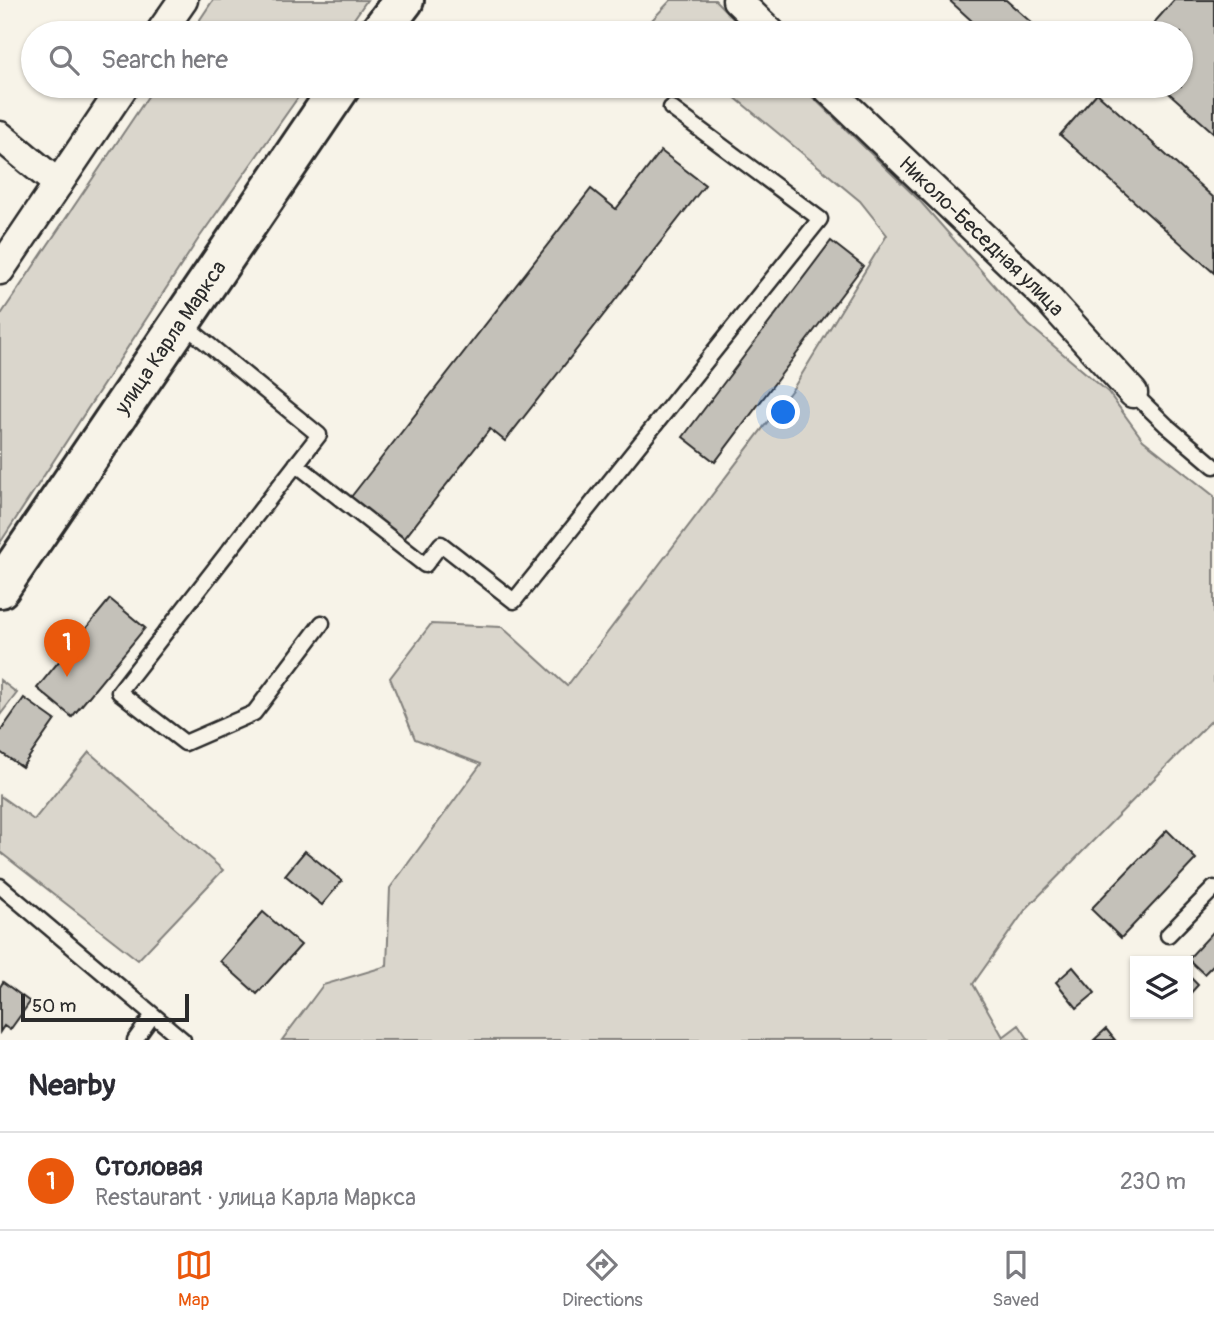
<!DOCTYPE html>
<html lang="en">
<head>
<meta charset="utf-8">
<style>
  body { margin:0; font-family:Pangolin,sans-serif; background:#f2f2f3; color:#2b2b33 }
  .controls { position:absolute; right:21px; bottom:21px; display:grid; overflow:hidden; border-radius:0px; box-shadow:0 2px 5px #0004 }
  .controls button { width:63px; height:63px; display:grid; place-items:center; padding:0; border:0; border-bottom:2px solid #e1e1e2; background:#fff; color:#2b2b33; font:35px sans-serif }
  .scale { position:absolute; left:21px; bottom:18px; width:168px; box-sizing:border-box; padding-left:7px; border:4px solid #2b2b2b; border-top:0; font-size:19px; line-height:24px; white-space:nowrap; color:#2b2b2b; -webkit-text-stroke:5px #f7f3e8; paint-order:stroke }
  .you { position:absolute; left:784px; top:413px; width:24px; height:24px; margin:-18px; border:5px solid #fff; border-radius:50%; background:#1a73e8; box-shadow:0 0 0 10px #1a73e833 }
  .badge { display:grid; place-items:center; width:46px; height:46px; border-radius:50%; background:#ea580c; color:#fff; font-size:23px; font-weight:700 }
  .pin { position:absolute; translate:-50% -58px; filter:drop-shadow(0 2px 4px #0008) }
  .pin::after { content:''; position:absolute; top:37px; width:24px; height:21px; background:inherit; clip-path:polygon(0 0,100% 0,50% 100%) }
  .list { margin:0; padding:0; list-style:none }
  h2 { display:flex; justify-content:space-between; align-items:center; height:91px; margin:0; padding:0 28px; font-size:30px }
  h2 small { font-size:23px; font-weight:400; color:#7c7c81 }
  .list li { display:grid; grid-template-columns:46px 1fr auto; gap:21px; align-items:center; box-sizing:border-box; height:98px; padding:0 28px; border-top:2px solid #e1e1e2 }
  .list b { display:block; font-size:26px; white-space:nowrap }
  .list p { margin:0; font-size:23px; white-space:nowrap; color:#7c7c81 }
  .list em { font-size:23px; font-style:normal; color:#7c7c81 }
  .icon { flex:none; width:38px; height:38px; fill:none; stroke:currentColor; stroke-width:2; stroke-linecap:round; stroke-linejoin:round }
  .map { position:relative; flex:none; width:1214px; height:1040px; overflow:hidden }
  .search { position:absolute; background:#fff; box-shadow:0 2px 5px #0004; left:21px; right:21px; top:21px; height:77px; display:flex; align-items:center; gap:18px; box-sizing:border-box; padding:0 24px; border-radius:38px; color:#7c7c81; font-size:26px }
  .sheet { height:189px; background:#fff }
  nav { display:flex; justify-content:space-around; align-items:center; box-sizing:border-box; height:98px; border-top:2px solid #e1e1e2; background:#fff; font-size:19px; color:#7c7c81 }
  nav a { display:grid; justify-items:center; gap:4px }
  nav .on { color:#ea580c }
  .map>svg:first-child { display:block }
  .green { fill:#dad6cc; stroke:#82807c; stroke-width:2 }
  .building { fill:#c4c1b9; stroke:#2b2b2b; stroke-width:2 }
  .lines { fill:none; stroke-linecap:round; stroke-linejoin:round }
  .service-casing { stroke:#2b2b2b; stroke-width:19 }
  .minor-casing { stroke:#2b2b2b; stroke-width:33 }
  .primary-casing { stroke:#2b2b2b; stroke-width:44 }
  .service { stroke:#f7f3e8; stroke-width:14 }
  .minor { stroke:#f7f3e8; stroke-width:28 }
  .primary { stroke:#f7f3e8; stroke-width:38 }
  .labels { text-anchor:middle; stroke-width:6; stroke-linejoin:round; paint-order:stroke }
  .street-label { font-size:21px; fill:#2b2b2b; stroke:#f7f3e8 }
</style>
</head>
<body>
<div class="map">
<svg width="1214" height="1040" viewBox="0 0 1214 1040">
  <rect width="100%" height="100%" fill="#f7f3e8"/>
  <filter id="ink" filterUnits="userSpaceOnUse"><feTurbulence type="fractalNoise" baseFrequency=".0143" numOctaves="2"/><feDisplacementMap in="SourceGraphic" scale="14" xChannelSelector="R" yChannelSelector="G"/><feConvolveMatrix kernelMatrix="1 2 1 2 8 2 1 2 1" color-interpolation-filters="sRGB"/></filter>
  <g filter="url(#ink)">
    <!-- green -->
    <path class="green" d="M213 0H367L344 33H191Z
      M671 0H715L747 33H643L649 23Z
      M155 86H306L199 238 0 543V316Z
      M721 86H801L919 200 1029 325 1108 392 1143 440 1214 496V718L1026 909 973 984 1003 1037 1019 1025 1029 1040H282L323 985 387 966 390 888 481 764 415 739 390 678 431 624 502 627 567 686 794 387 887 235 860 201Z
      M0 680 17 693 0 715Z
      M89 752 223 870 138 960 0 852V796L34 820Z"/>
    <!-- building -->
    <path class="building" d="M949 0H1006L1043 33H985Z
      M1174 0H1214V133L1161 86H1181V33H1145Z
      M1097 93 1214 198V273L1060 135Z
      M661 151 705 185 505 441 490 429 404 539 351 497 591 189 616 209Z
      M831 241 863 266 715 462 683 437Z
      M110 599 145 628 72 717 37 688Z
      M24 698 55 720 22 767 0 752V732Z
      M1167 830 1196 859 1121 938 1091 909Z
      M305 851 342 881 322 905 285 875Z
      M263 912 301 945 257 994 220 961Z
      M1214 931V964L1204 974 1188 959Z
      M1073 967 1095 993 1077 1008 1056 982Z
      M1188 975 1198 985 1188 996Z
      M3 982 30 1002 10 1030 4 1026 0 1032V987Z
      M1106 1029 1115 1040H1094Z"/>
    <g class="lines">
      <defs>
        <path id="service" d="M181 322 319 435 119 692 185 743 254 713 322 623
          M1133 393 1167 426 1214 466
          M296 464 425 565 441 544 514 601 820 219 671 108
          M0 886 183 1040
          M1168 935 1214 888
          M135 1040 153 1015"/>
        <g id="minor">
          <path d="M737 0 771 33"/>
          <path d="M160 33 183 0"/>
          <path id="s1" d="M825 86 1047 298 1133 393"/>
          <path d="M0 136 58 184"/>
          <path d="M0 270 124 86"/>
        </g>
        <g id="primary">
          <path d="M379 33 404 0"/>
          <path id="s2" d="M0 588 341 86"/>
        </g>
      </defs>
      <!-- service casing -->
      <use href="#service" class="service-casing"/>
      <!-- minor casing -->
      <use href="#minor" class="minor-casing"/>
      <!-- primary casing -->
      <use href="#primary" class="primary-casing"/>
      <!-- service -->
      <use href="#service" class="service"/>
      <!-- minor -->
      <use href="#minor" class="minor"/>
      <!-- primary -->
      <use href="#primary" class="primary"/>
    </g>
  </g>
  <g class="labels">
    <!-- street labels -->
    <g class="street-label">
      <text dy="7" stroke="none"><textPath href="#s1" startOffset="217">Николо-Беседная улица</textPath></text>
      <text dy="7" stroke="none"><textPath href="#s2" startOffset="303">улица Карла Маркса</textPath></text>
    </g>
  </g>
</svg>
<div class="controls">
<button><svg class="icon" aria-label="layers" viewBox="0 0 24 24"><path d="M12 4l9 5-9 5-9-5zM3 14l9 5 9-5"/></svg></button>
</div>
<div class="scale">50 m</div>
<div class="you"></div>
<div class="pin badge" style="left:67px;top:677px">1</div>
<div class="search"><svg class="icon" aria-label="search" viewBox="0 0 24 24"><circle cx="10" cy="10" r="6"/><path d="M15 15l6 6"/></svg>Search here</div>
</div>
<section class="sheet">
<h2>Nearby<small></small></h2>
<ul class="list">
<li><span class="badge">1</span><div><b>Столовая</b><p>Restaurant · улица Карла Маркса</p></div><em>230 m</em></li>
</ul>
</section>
<nav>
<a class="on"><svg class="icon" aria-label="map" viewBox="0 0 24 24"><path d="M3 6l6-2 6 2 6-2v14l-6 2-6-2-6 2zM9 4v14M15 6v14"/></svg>Map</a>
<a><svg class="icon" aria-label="directions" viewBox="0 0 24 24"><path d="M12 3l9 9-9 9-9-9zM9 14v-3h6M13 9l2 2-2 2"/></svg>Directions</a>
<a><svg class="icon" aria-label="saved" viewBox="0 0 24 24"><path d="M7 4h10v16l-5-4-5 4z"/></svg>Saved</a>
</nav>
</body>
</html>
